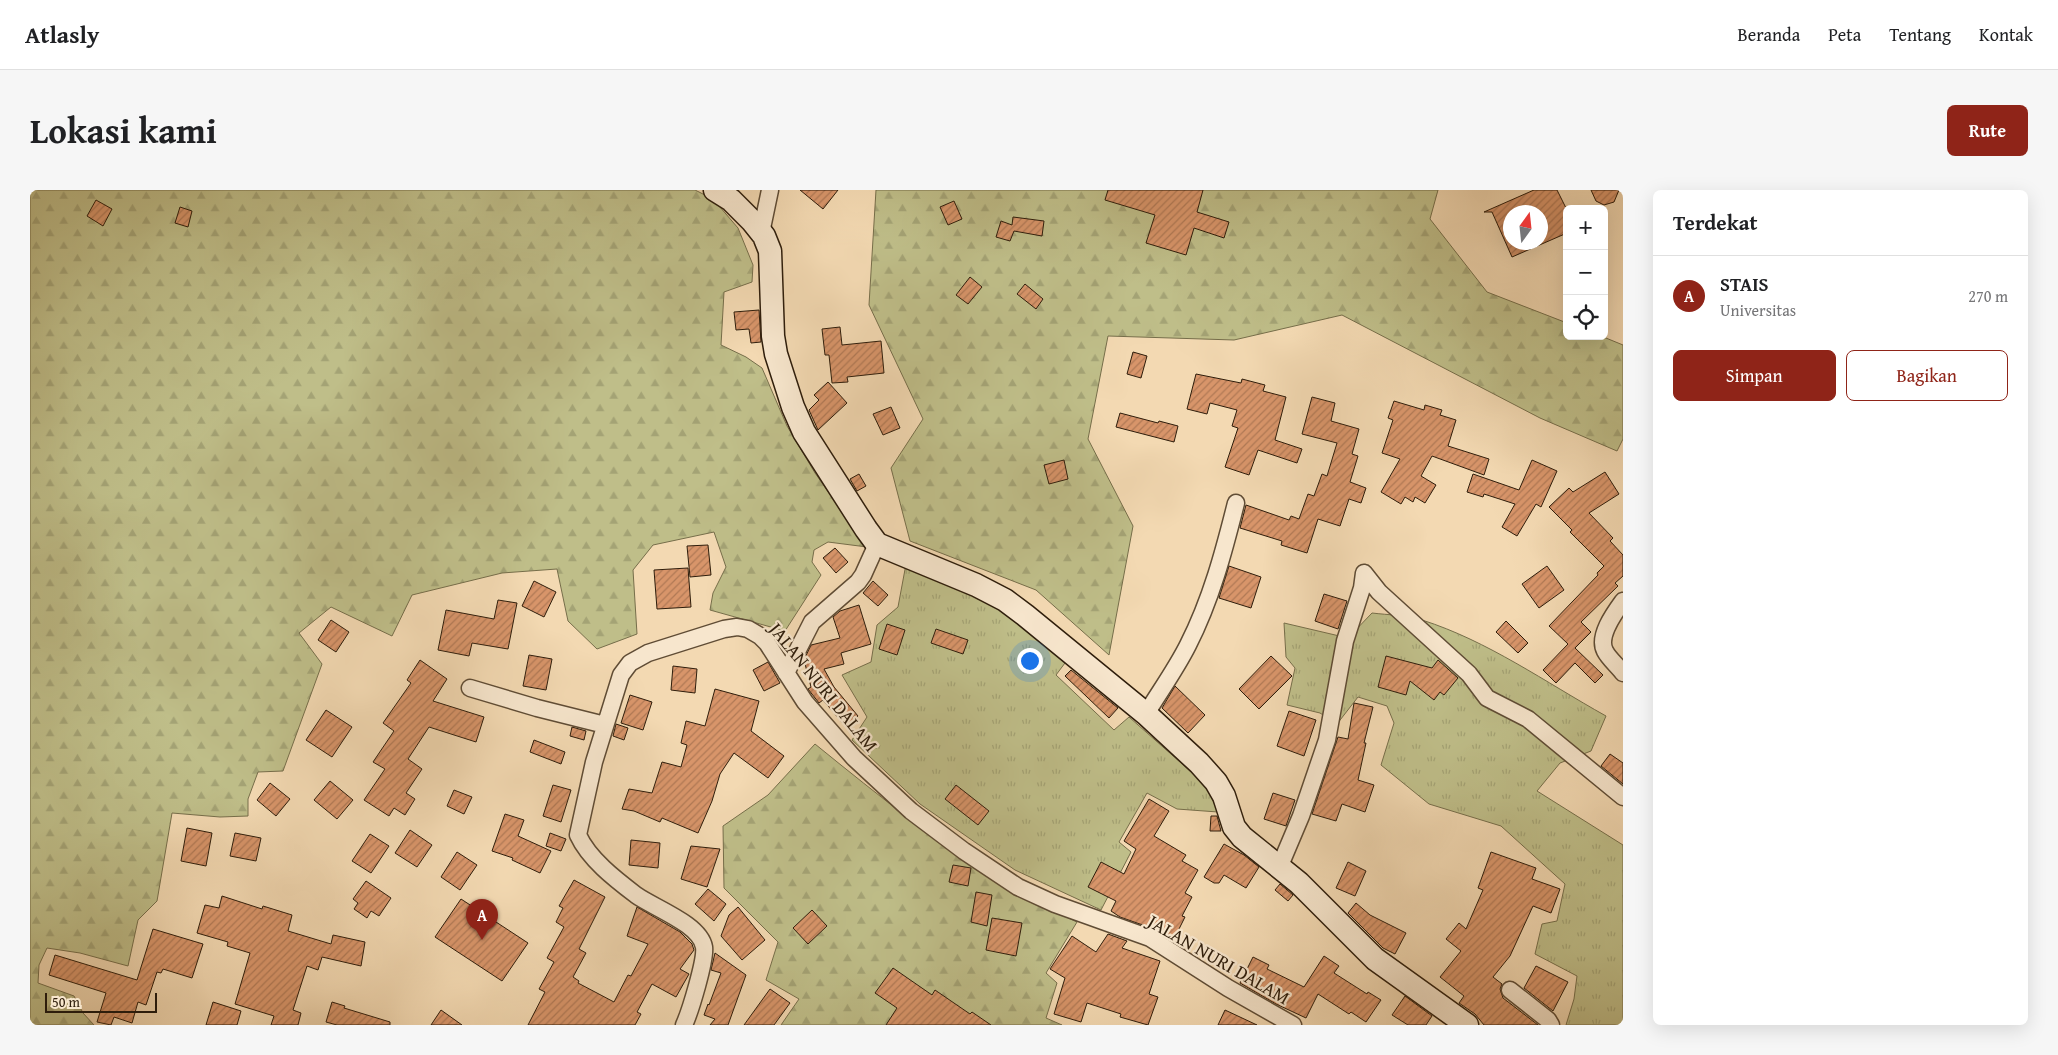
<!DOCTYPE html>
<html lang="id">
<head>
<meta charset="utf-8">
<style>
  body { margin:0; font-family:"Gentium Book Plus",serif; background:#f6f6f6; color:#202124 }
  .controls { position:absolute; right:15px; top:15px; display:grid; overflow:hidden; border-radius:8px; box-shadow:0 5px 20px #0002 }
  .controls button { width:45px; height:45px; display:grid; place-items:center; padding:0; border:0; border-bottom:1px solid #e0e0e0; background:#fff; color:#202124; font:25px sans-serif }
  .compass { position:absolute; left:1473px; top:15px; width:45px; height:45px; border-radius:50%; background:#fff; box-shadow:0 5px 20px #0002; rotate:15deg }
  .scale { position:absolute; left:15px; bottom:12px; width:112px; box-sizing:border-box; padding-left:5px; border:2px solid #2e1d0b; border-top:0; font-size:14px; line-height:18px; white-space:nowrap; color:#2e1d0b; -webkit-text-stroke:4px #f7e6cd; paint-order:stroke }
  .you { position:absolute; left:999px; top:470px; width:18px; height:18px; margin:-12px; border:4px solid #fff; border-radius:50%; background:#1a73e8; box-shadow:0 0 0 8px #1a73e833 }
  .badge { display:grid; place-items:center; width:32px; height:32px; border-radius:50%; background:#8f2418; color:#fff; font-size:16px; font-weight:700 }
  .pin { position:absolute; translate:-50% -41px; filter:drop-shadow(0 1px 2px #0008) }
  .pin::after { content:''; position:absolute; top:26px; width:18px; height:15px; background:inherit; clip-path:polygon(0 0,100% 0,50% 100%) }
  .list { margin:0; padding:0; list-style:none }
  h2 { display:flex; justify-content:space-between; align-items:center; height:65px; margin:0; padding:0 20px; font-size:21px }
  h2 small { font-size:16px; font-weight:400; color:#757577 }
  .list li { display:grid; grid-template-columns:32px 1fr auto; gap:15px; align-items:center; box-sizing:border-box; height:80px; padding:0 20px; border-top:1px solid #e0e0e0 }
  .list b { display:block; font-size:19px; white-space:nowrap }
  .list p { margin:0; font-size:16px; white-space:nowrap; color:#757577 }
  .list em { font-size:16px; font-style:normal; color:#757577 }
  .actions { display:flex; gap:10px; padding:15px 20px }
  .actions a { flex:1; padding:11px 0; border:1px solid #8f2418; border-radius:8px; text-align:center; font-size:18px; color:#8f2418 }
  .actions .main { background:#8f2418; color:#fff }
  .icon { flex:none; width:28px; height:28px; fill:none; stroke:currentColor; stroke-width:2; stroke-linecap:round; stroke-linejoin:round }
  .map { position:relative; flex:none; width:1593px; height:835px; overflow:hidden; border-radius:8px }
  header { display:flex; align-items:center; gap:30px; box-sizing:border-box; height:70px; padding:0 25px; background:#fff; border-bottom:1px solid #e0e0e0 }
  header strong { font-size:24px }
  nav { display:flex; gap:28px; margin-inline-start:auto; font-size:18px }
  .intro { display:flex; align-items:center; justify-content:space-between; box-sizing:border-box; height:120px; padding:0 30px }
  h1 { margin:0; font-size:35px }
  .button { padding:12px 22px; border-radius:8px; background:#8f2418; color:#fff; font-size:18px; font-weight:700 }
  main { display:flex; gap:30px; padding:0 30px }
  aside { flex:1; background:#fff; border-radius:8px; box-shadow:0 5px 20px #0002 }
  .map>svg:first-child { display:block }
  .grass { fill:url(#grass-tufts); stroke:#766e4a }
  .forest { fill:url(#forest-firs); stroke:#766e4a }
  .building { fill:url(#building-hatch); stroke:#2e1d0b; fill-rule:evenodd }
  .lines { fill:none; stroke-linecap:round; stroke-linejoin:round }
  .minor-casing { stroke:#5f4c35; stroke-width:19 }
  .secondary-casing { stroke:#2e1d0b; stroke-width:25 }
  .minor { stroke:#f7e6cd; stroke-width:16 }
  .secondary { stroke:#f7e6cd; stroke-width:22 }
  .labels { text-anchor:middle; stroke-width:4.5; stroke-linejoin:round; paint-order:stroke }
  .street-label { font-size:19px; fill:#2e1d0b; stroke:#f7e6cd }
</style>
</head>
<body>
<header>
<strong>Atlasly</strong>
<nav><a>Beranda</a><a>Peta</a><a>Tentang</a><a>Kontak</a></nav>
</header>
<div class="intro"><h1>Lokasi kami</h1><a class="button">Rute</a></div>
<main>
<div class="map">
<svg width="1593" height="835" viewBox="0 0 1593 835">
  <defs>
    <pattern id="grass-tufts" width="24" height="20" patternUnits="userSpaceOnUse" patternTransform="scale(1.25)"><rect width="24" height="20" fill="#bfbe89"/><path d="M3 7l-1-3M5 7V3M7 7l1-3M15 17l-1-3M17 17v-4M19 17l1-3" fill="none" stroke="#a4a375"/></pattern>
    <pattern id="forest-firs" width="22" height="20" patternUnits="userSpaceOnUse" patternTransform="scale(1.25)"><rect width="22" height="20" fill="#bfbe89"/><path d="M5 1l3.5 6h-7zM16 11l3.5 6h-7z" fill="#a4a375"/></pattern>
    <pattern id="building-hatch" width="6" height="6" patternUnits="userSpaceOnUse" patternTransform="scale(1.25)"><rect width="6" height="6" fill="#d8956a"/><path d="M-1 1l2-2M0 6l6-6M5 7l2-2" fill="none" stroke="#b07955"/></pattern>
  </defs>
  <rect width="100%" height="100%" fill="#f3d9b2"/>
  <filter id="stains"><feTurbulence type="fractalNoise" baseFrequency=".004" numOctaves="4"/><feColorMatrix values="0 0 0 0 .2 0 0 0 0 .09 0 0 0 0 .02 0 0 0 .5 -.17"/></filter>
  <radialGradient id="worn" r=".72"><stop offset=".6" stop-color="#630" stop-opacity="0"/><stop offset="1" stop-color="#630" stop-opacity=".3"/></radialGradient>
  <!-- grass -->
  <path class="grass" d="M876 374 969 415 1038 469 1026 485 1084 540 1099 527 1176 595 1188 622 1147 619 1117 603 1089 652 1101 662 1071 720 985 680 890 614 822 550 837 527 812 485 841 472 847 435 868 417Z
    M1342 423C1358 425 1377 425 1392 430 1458 451 1515 492 1576 526L1561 561 1530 573 1507 601 1593 655V835H1536L1544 809 1547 786 1505 764 1512 734 1527 731 1535 694 1471 636 1399 614 1351 575 1364 533 1357 516 1328 507 1307 534 1290 523 1257 515 1265 478 1256 467 1254 433 1318 448Z"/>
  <!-- forest -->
  <path class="forest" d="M0 0H665L683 9 708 38 723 75 722 92 694 102 691 155 716 167 732 178 757 236 785 283 837 357 798 352 784 360 782 372 791 385 755 441 680 420 683 403 696 377 684 342 623 355 603 380 607 444 567 459 538 431 527 379 472 383 382 405 362 446 301 417 269 443 292 474 253 581 228 582 218 609V626L190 627 142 623 127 711 108 730 98 776 50 763 17 758 9 775 8 793 44 806 53 823 64 835H0Z
    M846 0H1408L1400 29 1457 102 1537 133V146H1571L1593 155V249L1587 261 1510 228 1312 125 1204 150 1078 146 1058 249 1103 336 1079 465 1006 400 880 351 861 278 893 229 839 115Z
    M785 554C849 606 914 658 985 702 1005 714 1027 722 1047 732L1016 783 1027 793 1016 828 1032 835H751L769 809 736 790 748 752 694 698 693 636 738 605Z"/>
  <!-- building -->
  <path class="building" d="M770 0H808L793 19Z
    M1078 0H1173L1167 22 1199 32 1194 48 1164 38 1156 65 1116 53 1125 25 1075 10Z
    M1504 0H1527L1537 20V43L1482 67 1462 22H1454ZM1480 22H1510V52H1480Z
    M1561 0H1589L1584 12 1574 15 1566 11Z
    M66 10 82 19 73 36 57 26Z
    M924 11 932 29 918 35 910 17Z
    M150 17 162 21 158 37 145 33Z
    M983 27 1014 31 1012 46 984 41 980 51 966 47 971 31 982 35Z
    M940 87 952 97 938 114 926 105Z
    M995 94 1013 109 1006 119 987 104Z
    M729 120 731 152 721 153 719 139 706 140 704 122Z
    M810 137 812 155 851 151 854 183 817 187 818 192 802 193 799 165H795L792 139Z
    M1103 162 1117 166 1111 188 1097 184Z
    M1166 184 1211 193 1212 189 1235 195 1233 201 1256 207 1245 250 1272 259 1267 273 1228 260 1219 285 1195 277 1208 238 1202 236 1207 220 1180 213 1177 224 1157 219Z
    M798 192 817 213 788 240 779 220 789 210 784 205Z
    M1282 207 1305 213 1301 231 1329 239 1322 264 1328 266 1320 292 1336 298 1331 313 1319 309 1310 336 1288 329 1277 363 1251 355 1252 351 1210 338 1216 315 1259 330 1261 326 1269 329 1278 304 1284 306 1292 284 1297 286 1307 253 1272 244Z
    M1364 211 1394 220 1395 215 1412 220 1410 225 1426 230 1418 256 1459 269 1454 285 1402 266 1391 286 1406 295 1395 313 1385 307 1383 312 1375 307 1371 314 1351 302 1370 269 1352 263 1363 230 1358 228Z
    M861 217 870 238 853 245 843 224Z
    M1090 223 1128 233 1129 231 1148 236 1144 252 1086 237Z
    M1034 270 1038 289 1019 294 1014 275Z
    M1502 270 1527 281 1511 317 1506 314 1487 346 1472 337 1485 314 1454 304 1453 307 1437 302 1443 284 1489 300Z
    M1575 282 1589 304 1559 323 1583 348 1580 351 1593 365V386L1585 393 1588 396 1551 432 1561 442 1545 458 1573 485 1565 493 1545 473 1526 493 1513 480 1538 454 1519 436 1568 385 1567 383 1574 376 1540 342 1542 340 1519 317 1539 298 1543 302Z
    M829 284 836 296 827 301 820 289Z
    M678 355 681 385 660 387 657 356Z
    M805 358 818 372 806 383 793 368Z
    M1199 376 1231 387 1221 418 1189 408Z
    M1517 376 1534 400 1509 418 1492 394Z
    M658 378 661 417 627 419 624 380Z
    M504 391 526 402 514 427 492 416Z
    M843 391 858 405 848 416 833 403Z
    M1294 404 1317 411 1308 439 1285 431Z
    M468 410 487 413 478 459 442 453 439 466 408 460 416 420 464 429Z
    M829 415 841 454 811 463 814 474 794 479 804 497 828 526 816 537 793 510 789 513 778 499 781 497 774 470 781 455 810 448 803 427 810 421Z
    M301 430 319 442 306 462 288 450Z
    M1476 431 1498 453 1488 463 1466 442Z
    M857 434 875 440 867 465 849 459Z
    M906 439 938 450 933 464 901 453Z
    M499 465 522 469 516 500 493 496Z
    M1241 466 1262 486 1229 519 1209 499Z
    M1356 466 1402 478 1408 470 1428 488 1414 505 1410 502 1404 510 1380 491 1376 505 1348 497Z
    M390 470 417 489 403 511 454 527 446 552 399 537 378 569 392 579 376 603 385 609 375 625 364 618 359 626 334 610 355 579 343 572 364 541 353 533 381 493 377 490Z
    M738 472 750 493 734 501 723 480Z
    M643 476 667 479 665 503 641 500Z
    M1041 480 1088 518 1079 528 1035 486Z
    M1145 496 1175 525 1158 543 1132 518Z
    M685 499 729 511 721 541 754 566 738 588 704 563 690 584 682 611 668 643 632 628 630 632 604 621 592 619 599 599 622 603 632 572 651 577 657 555 651 553 656 531 675 536Z
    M600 505 622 512 613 540 591 533Z
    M1324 513 1343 517 1334 553H1336L1328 590 1344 595 1335 622 1312 614 1306 631 1282 624 1308 547 1318 549Z
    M296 520 322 537 302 567 276 550Z
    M1259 521 1286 530 1274 566 1247 556Z
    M586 534 598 538 594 550 583 546Z
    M542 537 556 541 554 550 540 546Z
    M504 550 535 562 531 574 500 562Z
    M1580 564 1593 573V594L1571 576Z
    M300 591 323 610 307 629 284 610Z
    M240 593 260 609 246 626 227 610Z
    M523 595 541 600 531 632 513 626Z
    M926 595 959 621 948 635 915 609Z
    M424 600 442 607 434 624 417 616Z
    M1243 603 1265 610 1256 636 1234 629Z
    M1119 609 1139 621 1124 646 1156 665 1152 671 1168 680 1155 703 1162 707 1152 726 1155 727 1143 751 1124 739 1090 727 1081 721 1086 711 1058 697 1071 672 1094 684 1106 659 1094 651Z
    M475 624 494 630 488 646 521 661 510 683 482 670 483 668 462 661Z
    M1181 626H1187L1191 641H1180Z
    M157 638 182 643 176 676 151 671Z
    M380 640 402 655 387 677 365 663Z
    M205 643 231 648 226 671 200 666Z
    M520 643 536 649 531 661 516 656Z
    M340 644 359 656 341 683 322 671Z
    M601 650 630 653 628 678 599 675Z
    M1194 654 1214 665 1229 677 1216 698 1194 685 1189 693H1184L1174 687Z
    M661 656 690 659 677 697 651 689Z
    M427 662 447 675 430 700 411 687Z
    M1461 662 1506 678 1502 689 1530 699 1521 723 1503 716 1480 766 1463 787 1472 794 1470 799 1473 808 1508 835H1454L1445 824 1429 813 1434 806 1410 787 1431 761 1416 749 1429 733 1436 739 1453 700 1448 698Z
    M1318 672 1336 681 1325 706 1306 698Z
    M923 675 941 678 938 696 919 692Z
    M544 690 575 707 549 759 556 763 543 787 549 791 548 793 584 812 598 785 601 786 618 754 597 746 607 717 650 742 662 754 664 760 650 779 659 784 646 807 622 794 607 822 611 824 605 835H498L515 802 509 799 524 772 517 768 534 737 526 732 533 718 529 716Z
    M336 691 361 708 349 726 341 721 337 728 324 719 328 713 323 709Z
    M1250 694 1263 705 1258 711 1245 700Z
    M678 699 696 714 684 731 665 714Z
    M946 702 962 705 957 736 941 732Z
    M192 706 232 719 233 716 262 725 258 741 301 754 303 745 335 752 331 776 292 767 288 780 277 776 263 820 271 823 268 835H241L244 826 205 814 220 763 197 756 198 752 167 743 175 715 189 718Z
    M431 709 498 753 472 791 405 747Z
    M1326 713 1340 725 1376 743 1365 764 1353 758 1318 723Z
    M708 717 735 750 712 770 691 746 699 725Z
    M782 720 797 736 778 754 763 738Z
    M962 728 992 733 986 766 956 760Z
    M123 739 173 754 162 788 133 779 131 783 127 782 116 815 108 812 102 833 84 827 81 835 67 832 76 803 19 785 25 765 107 790Z
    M1078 744 1097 751 1092 758 1130 771 1119 804 1128 807 1118 835 1090 827 1091 824 1057 813 1051 832 1024 824 1035 788 1020 779 1042 746 1066 762Z
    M685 763 716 785 698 835H680L685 829 674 825 678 814 679 815 691 783 681 780Z
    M1294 766 1309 776 1304 783 1337 804 1338 802 1351 810 1336 832 1321 822 1319 824 1288 804 1276 828 1246 814 1210 793 1223 767 1239 775 1237 779 1274 797Z
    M1506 776 1538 792 1523 821 1494 798Z
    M863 778 902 805 905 800 940 824 942 822 961 835H856L867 818 845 803Z
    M740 799 760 813 744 835H714Z
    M1375 806 1402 826 1396 835H1378L1362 825Z
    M183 812 211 821 207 835H176Z
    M302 812 315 816 314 818 360 832V835H307L296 832Z
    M411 820 432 835H401Z
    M1195 820 1227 835H1188Z"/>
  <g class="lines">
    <defs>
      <path id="minor" d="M731 43 740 0
        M1334 383 1349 402 1439 484 1457 508 1498 529 1593 607
        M1593 411C1585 422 1567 446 1575 461 1579 469 1588 476 1593 483
        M756 483 782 432 828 392 833 385 847 354
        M440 498 507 518 575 535
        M1116 524C1130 501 1146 479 1158 455 1181 410 1194 361 1206 313
        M1249 678 1271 626 1297 550 1315 451 1332 398 1334 383
        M1480 800 1518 830 1521 835
        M654 835C660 822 676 770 674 757 670 734 624 718 606 705 585 689 559 669 548 645L564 572 591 485 600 473 618 463 694 439 707 437 718 439 730 446 737 453 775 512 824 568 881 621 934 661 988 697 1025 714 1120 748 1198 798 1263 835"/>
      <path id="secondary" d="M685 0 701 10 722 31 734 46 740 61 743 146 746 164 763 217 774 242 836 339 847 354 946 395 975 410 995 425 1116 524 1169 573 1186 592 1194 606 1204 637 1212 647 1269 693 1345 769 1437 835"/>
    </defs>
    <!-- minor casing -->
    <use href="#minor" class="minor-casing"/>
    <!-- secondary casing -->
    <use href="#secondary" class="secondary-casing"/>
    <!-- minor -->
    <use href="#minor" class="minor"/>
    <!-- secondary -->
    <use href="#secondary" class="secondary"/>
  </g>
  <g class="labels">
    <!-- street labels -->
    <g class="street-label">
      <text transform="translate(794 497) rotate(51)" y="7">JALAN NURI DALAM</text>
      <text transform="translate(1189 769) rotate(30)" y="7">JALAN NURI DALAM</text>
    </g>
  </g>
  <rect width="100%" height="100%" filter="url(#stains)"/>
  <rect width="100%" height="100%" fill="url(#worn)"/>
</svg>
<div class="controls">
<button>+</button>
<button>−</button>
<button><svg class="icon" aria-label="locate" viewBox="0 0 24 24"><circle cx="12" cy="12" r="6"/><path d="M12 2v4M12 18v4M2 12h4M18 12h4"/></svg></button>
</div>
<svg class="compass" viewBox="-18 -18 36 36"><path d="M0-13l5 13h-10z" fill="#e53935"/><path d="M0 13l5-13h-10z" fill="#757577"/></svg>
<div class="scale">50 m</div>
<div class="you"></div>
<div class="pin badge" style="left:452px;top:750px">A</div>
</div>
<aside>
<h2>Terdekat<small></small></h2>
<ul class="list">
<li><span class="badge">A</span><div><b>STAIS</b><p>Universitas</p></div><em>270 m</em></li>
</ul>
<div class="actions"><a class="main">Simpan</a><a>Bagikan</a></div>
</aside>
</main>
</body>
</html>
